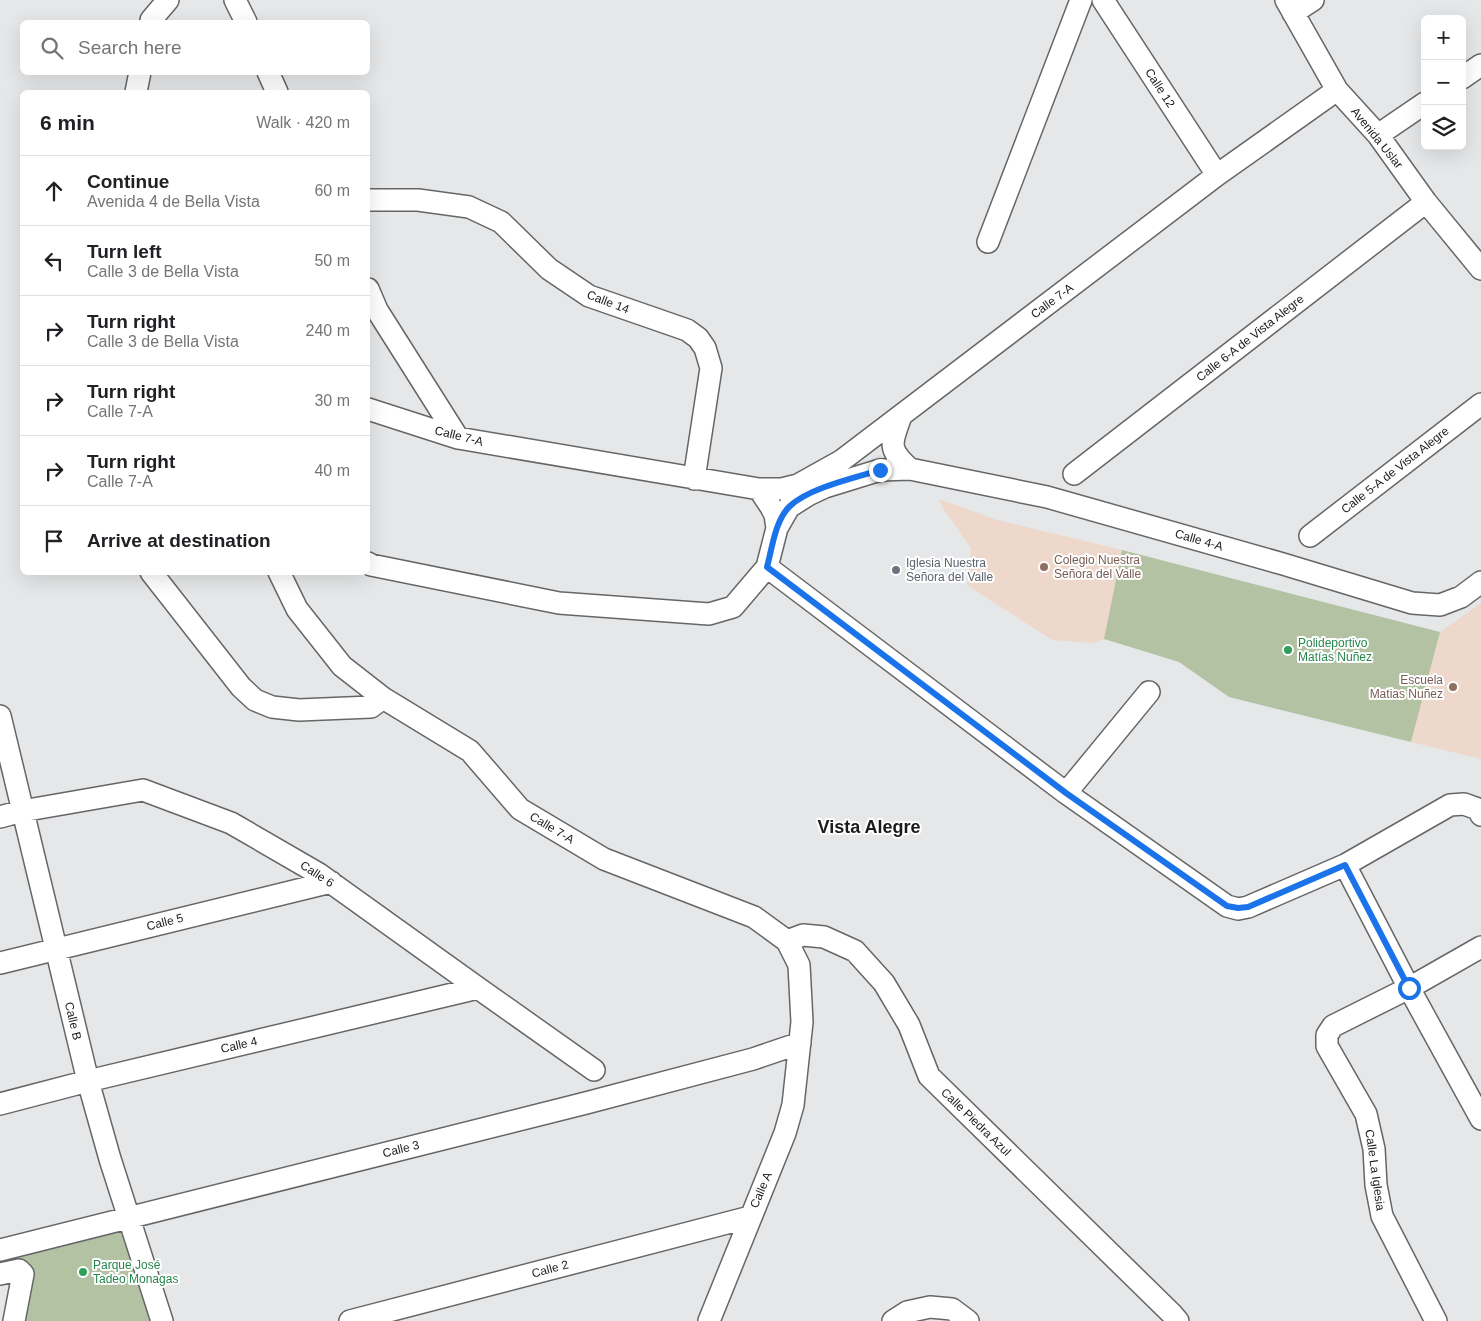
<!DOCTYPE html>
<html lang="en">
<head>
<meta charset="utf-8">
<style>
  body { margin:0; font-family:Helvetica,sans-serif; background:#f6f6f6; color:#202124 }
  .controls { position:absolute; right:15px; top:15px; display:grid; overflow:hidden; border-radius:8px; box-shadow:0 5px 20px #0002 }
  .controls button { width:45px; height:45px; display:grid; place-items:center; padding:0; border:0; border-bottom:1px solid #e0e0e0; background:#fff; color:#202124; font:25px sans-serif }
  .stop { position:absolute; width:15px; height:15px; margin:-11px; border:4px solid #1a73e8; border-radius:50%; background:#fff }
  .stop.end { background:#1a73e8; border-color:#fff; box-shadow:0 1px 5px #0008 }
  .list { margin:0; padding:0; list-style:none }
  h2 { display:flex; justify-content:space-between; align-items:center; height:65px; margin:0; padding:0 20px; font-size:21px }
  h2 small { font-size:16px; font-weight:400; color:#757577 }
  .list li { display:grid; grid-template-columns:32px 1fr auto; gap:15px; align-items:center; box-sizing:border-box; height:70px; padding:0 20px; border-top:1px solid #e0e0e0 }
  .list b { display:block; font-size:19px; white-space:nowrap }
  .list p { margin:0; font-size:16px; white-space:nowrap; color:#757577 }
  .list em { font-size:16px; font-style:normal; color:#757577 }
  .icon { flex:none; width:28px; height:28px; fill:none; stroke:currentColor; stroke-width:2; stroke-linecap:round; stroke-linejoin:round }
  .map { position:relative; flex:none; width:1481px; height:1321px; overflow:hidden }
  .search { position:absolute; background:#fff; box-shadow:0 5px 20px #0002; left:20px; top:20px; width:350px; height:55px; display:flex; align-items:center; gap:12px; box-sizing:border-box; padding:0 18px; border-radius:8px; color:#757577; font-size:19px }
  .panel { position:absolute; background:#fff; box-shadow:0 5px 20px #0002; left:20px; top:90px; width:350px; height:485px; border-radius:8px }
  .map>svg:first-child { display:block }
  .education { fill:#eed8cc }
  .green { fill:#b3c2a3 }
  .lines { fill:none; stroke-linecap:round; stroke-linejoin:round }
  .minor-casing { stroke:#666667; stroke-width:24 }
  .minor { stroke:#fff; stroke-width:21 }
  .route { stroke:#1a73e8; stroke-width:6 }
  .education-dot { fill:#8d6e63; stroke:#fff; stroke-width:2 }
  .worship-dot { fill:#6b7280; stroke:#fff; stroke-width:2 }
  .leisure-dot { fill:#2e9e5b; stroke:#fff; stroke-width:2 }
  .labels { text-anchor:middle; stroke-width:4; stroke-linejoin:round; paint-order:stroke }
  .street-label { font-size:12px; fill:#1b1b1b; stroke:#fff }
  .education-label { font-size:12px; fill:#785e54; stroke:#fff; text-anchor:start }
  .worship-label { font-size:12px; fill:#5b616d; stroke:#fff; text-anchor:start }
  .leisure-label { font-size:12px; fill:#27864d; stroke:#fff; text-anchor:start }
  .district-label { font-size:18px; font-weight:bold; fill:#1b1b1b; stroke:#fff }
</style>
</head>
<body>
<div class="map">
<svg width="1481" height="1321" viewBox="0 0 1481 1321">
  <rect width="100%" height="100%" fill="#e6e7e8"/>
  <!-- education -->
  <path class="education" d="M939 499 997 520 1122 550 1104 639 1092 643 1052 640 967 585 971 548 942 507Z
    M1481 603V759L1411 742 1440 632Z"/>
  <!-- green -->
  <path class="green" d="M1122 550 1440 632 1411 742 1229 697 1179 662 1104 639Z
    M132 1226 162 1321H14L23 1274H0V1260Z"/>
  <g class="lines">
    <defs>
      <path id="minor" d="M235 0 246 22
        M1103 0 1217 175
        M1286 0 1337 90 1378 135 1426 202 1481 269
        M1293 13 1313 0
        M151 22V20L168 0
        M268 72 277 92
        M1462 78 1481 65
        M136 92 140 72
        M1378 135 1425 103
        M368 200H418L469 207 501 222 549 269 589 296 687 330 698 338 705 348 711 368 694 479
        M988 242 1081 0
        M368 289 377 310 458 438
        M368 409 458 438 759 489H782L798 485 841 461 1217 175 1337 90
        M901 416C891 443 887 449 910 469
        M1074 474 1426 202
        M777 528 789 507 808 495 825 487 880 470 910 469 1047 497 1283 564 1412 603 1440 605 1461 597 1481 582
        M1310 536 1481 404
        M368 563 371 565 559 603 709 614 733 607 767 567 777 528 775 515 771 507 759 489
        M767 567 1066 793 1227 906 1238 909 1248 907 1345 865 1450 805 1464 804 1478 809 1481 815
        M151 572 241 687 255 700 272 707 299 710 371 707 383 698
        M279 572 297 609 342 666 383 698 470 751 520 809 604 859 754 917 787 941 799 965 802 1022 793 1105 785 1133 709 1321
        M0 716 88 1081 110 1159 162 1321
        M1066 793 1149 692
        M0 817 22 811 143 790 231 823 319 874 478 988 594 1070
        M1345 865 1409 988 1481 1119
        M787 941 803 935 824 937 855 951 884 983 909 1025 929 1076 1172 1314 1178 1321
        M0 963 331 882
        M0 1104 88 1081 478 988
        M0 1250 586 1103 753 1059 800 1043
        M0 1274 19 1270 23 1274 14 1321
        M350 1321 750 1217
        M893 1321 907 1312 930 1307 952 1309 968 1321
        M1436 1321 1382 1216 1376 1185 1374 1149 1366 1114 1327 1046V1035L1333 1026 1409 988 1481 947"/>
    </defs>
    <!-- minor casing -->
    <use href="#minor" class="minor-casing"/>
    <!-- minor -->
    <use href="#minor" class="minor"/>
  </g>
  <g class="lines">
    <!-- route -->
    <path class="route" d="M880 470C854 478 809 488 790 506 775 520 772 549 767 567L1066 793 1227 906 1238 908 1248 907 1345 865 1409 988"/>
  </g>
  <!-- markers -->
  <g class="education-dot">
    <circle cx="1044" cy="567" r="5"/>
    <circle cx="1453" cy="687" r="5"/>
  </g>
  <circle class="worship-dot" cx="896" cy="570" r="5"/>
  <g class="leisure-dot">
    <circle cx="1288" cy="650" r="5"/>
    <circle cx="83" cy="1272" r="5"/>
  </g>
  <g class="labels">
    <!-- street labels -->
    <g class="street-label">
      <text transform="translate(1160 88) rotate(57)" y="4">Calle 12</text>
      <text transform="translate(1377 138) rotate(51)" y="4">Avenida Uslar</text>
      <text transform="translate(1052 301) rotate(-37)" y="4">Calle 7-A</text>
      <text transform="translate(608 302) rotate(21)" y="4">Calle 14</text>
      <text transform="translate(1250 338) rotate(-38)" y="4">Calle 6-A de Vista Alegre</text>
      <text transform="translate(459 436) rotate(14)" y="4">Calle 7-A</text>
      <text transform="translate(1395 470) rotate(-38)" y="4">Calle 5-A de Vista Alegre</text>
      <text transform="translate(1199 540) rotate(16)" y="4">Calle 4-A</text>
      <text transform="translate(552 828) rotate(31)" y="4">Calle 7-A</text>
      <text transform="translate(317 874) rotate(33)" y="4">Calle 6</text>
      <text transform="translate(165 922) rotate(-14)" y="4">Calle 5</text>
      <text transform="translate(73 1021) rotate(77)" y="4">Calle B</text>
      <text transform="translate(239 1045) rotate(-13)" y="4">Calle 4</text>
      <text transform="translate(976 1122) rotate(44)" y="4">Calle Piedra Azul</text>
      <text transform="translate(401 1149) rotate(-14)" y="4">Calle 3</text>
      <text transform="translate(1375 1170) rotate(82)" y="4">Calle La Iglesia</text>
      <text transform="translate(761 1190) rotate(-67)" y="4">Calle A</text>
      <text transform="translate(550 1269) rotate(-15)" y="4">Calle 2</text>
    </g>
    <!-- education labels -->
    <g class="education-label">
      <text x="1054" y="564">Colegio Nuestra<tspan x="1054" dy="14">Señora del Valle</tspan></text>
      <text x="1443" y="684" text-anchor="end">Escuela<tspan x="1443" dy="14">Matias Nuñez</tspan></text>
    </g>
    <!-- worship labels -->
    <g class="worship-label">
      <text x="906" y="567">Iglesia Nuestra<tspan x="906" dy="14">Señora del Valle</tspan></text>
    </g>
    <!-- leisure labels -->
    <g class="leisure-label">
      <text x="1298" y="647">Polideportivo<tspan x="1298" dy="14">Matías Nuñez</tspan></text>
      <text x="93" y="1269">Parque José<tspan x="93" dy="14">Tadeo Monagas</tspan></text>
    </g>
    <!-- district labels -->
    <g class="district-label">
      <text x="869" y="833">Vista Alegre</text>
    </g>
  </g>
</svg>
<div class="controls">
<button>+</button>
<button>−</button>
<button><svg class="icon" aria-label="layers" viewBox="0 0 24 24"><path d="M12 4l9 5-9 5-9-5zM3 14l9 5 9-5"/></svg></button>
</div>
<div class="stop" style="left:1409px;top:988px"></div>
<div class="stop end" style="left:880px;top:470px"></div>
<div class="search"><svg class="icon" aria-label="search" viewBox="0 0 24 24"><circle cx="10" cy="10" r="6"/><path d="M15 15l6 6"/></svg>Search here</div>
<section class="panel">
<h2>6 min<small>Walk · 420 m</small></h2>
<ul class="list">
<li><svg class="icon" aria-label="ahead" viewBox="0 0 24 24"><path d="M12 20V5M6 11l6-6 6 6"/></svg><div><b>Continue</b><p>Avenida 4 de Bella Vista</p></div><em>60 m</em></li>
<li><svg class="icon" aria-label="left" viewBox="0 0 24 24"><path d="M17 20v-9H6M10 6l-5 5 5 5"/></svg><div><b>Turn left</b><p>Calle 3 de Bella Vista</p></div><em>50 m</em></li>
<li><svg class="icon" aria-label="right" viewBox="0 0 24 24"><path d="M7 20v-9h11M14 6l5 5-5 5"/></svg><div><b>Turn right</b><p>Calle 3 de Bella Vista</p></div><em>240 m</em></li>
<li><svg class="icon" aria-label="right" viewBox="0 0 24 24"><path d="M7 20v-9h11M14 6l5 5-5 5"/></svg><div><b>Turn right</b><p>Calle 7-A</p></div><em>30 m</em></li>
<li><svg class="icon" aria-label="right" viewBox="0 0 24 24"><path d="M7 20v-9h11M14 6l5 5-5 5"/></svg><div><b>Turn right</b><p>Calle 7-A</p></div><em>40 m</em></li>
<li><svg class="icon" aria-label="arrive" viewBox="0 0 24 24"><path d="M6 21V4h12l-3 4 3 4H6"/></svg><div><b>Arrive at destination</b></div></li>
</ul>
</section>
</div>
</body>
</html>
